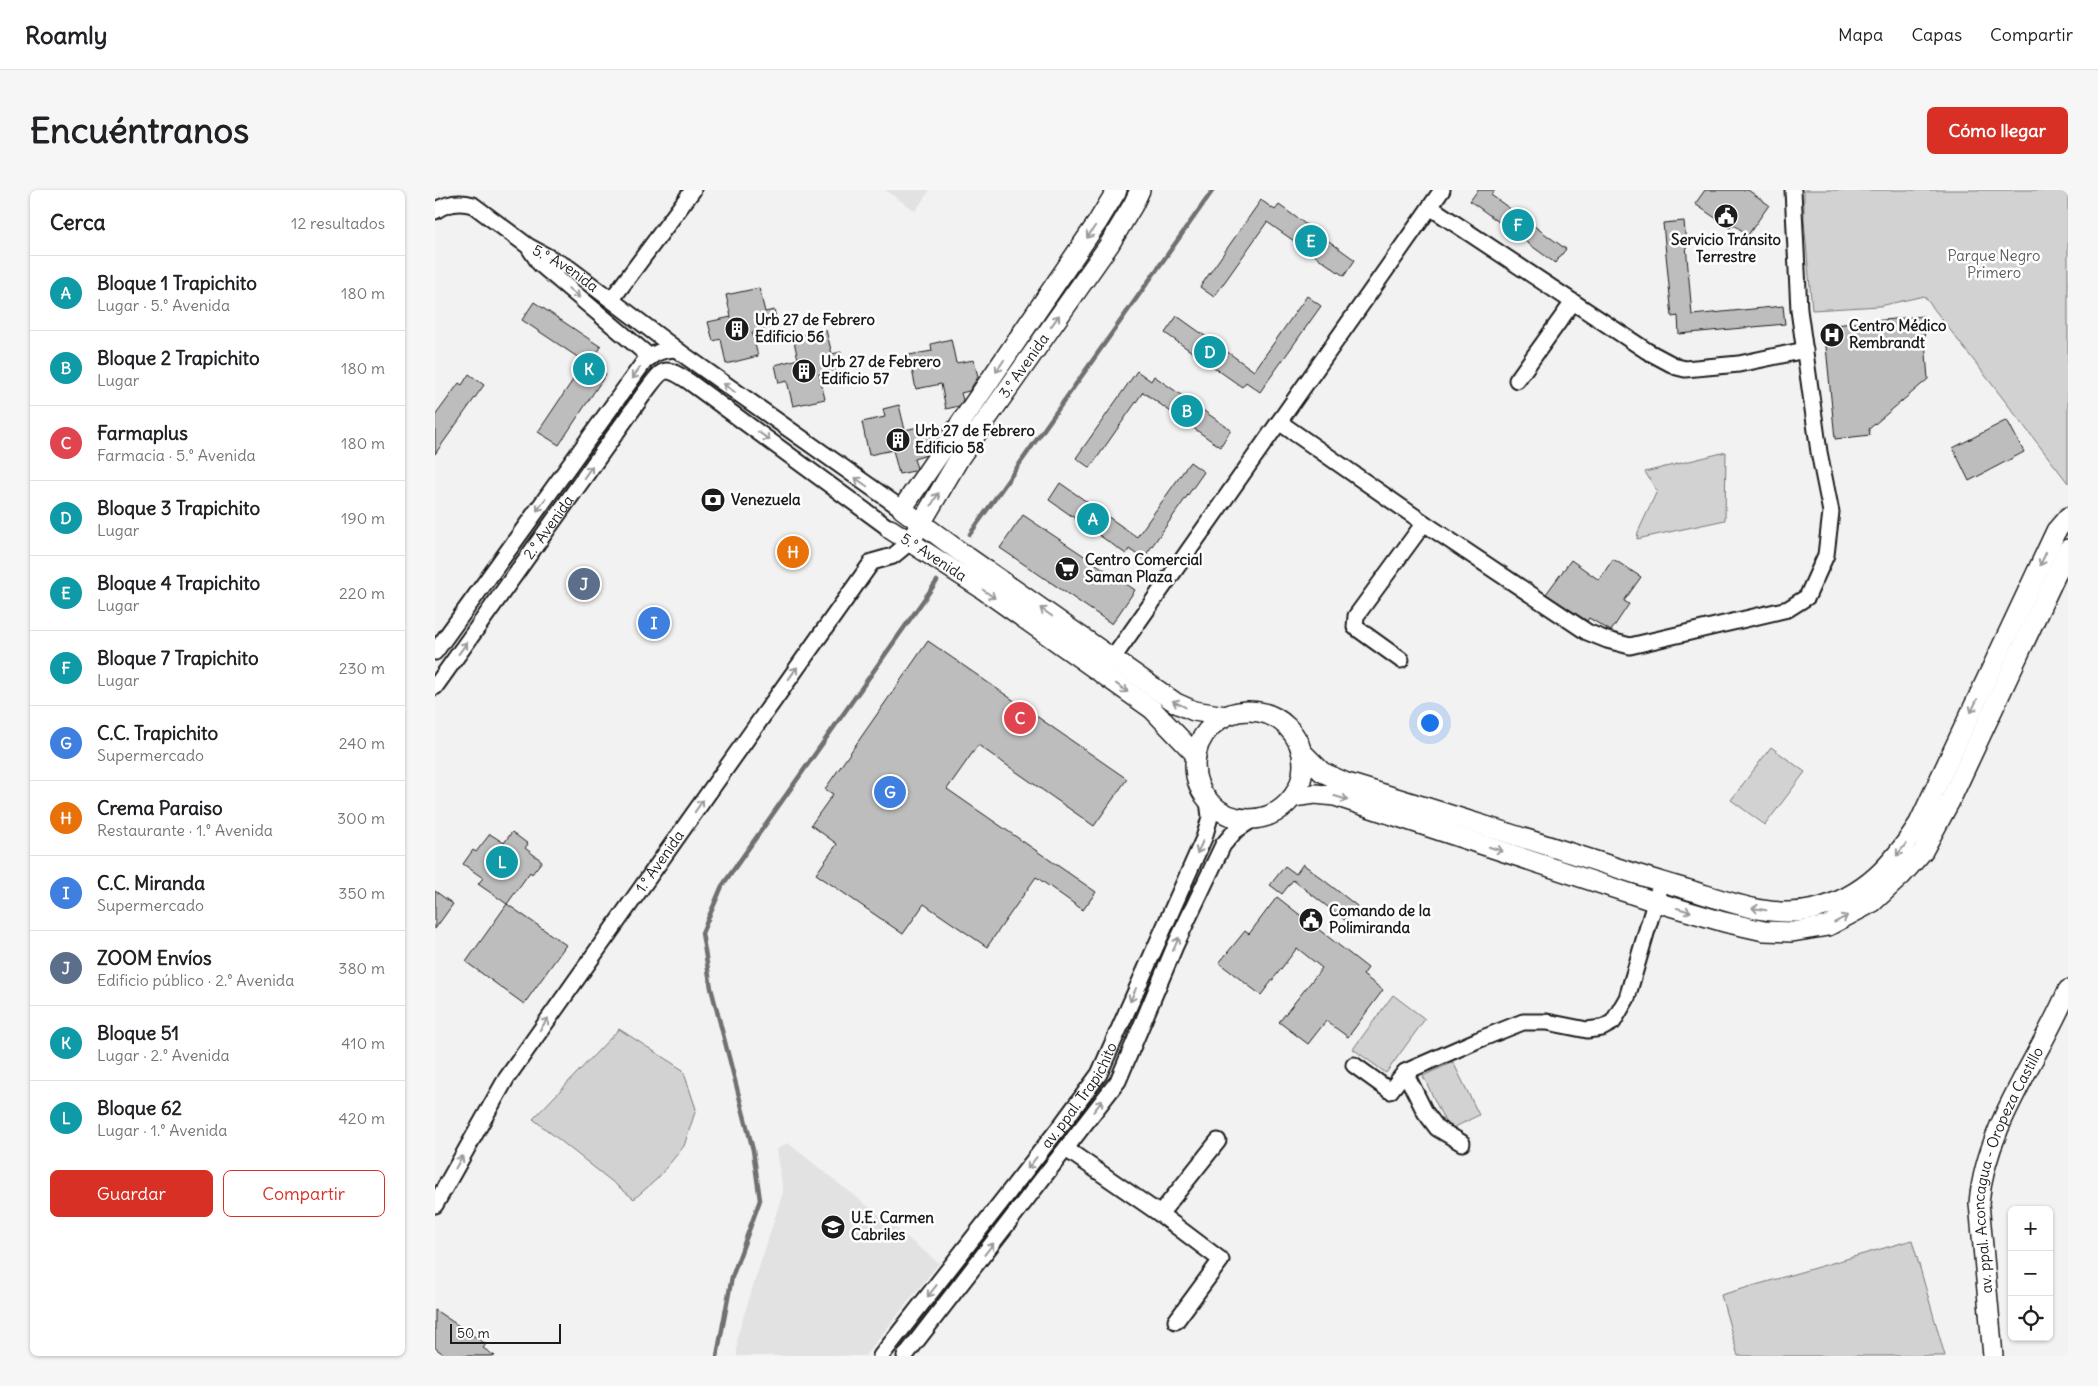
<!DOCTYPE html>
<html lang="es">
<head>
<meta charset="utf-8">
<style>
  body { margin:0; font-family:Delius,sans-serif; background:#f6f6f6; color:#202124 }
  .controls { position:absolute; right:15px; bottom:15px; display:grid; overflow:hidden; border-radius:8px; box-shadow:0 1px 4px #0004 }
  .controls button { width:45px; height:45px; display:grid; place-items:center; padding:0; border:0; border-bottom:1px solid #e0e0e0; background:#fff; color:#202124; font:25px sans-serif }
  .scale { position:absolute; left:15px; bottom:12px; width:111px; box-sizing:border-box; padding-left:5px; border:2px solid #1c1c1c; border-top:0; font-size:14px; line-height:18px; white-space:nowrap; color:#1c1c1c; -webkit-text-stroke:4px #fff; paint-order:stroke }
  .you { position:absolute; left:994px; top:532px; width:18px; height:18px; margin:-12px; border:4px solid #fff; border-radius:50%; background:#1a73e8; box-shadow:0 0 0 8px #1a73e833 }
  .badge { display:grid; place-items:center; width:32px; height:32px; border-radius:50%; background:#d93025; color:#fff; font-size:16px; font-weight:700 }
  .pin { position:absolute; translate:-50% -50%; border:2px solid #fff; box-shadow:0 1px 5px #0006 }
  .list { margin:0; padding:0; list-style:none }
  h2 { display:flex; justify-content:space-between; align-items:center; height:65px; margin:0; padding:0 20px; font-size:21px }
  h2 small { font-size:16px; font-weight:400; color:#757577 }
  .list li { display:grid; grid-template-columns:32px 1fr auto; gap:15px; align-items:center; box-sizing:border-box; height:75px; padding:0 20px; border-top:1px solid #e0e0e0 }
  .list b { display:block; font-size:19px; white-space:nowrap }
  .list p { margin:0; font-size:16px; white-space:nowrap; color:#757577 }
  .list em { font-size:16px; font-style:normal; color:#757577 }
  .actions { display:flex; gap:10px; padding:15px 20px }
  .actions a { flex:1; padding:11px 0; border:1px solid #d93025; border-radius:8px; text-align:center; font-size:18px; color:#d93025 }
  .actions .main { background:#d93025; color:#fff }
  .icon { flex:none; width:28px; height:28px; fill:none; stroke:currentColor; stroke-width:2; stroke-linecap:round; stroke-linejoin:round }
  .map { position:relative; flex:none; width:1633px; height:1166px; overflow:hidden; border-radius:8px }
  header { display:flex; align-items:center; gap:30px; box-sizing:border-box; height:70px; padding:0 25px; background:#fff; border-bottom:1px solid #e0e0e0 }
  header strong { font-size:24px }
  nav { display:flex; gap:28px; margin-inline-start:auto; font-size:18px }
  .intro { display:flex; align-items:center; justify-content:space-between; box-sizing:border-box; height:120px; padding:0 30px }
  h1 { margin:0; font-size:35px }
  .button { padding:12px 22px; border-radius:8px; background:#d93025; color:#fff; font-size:18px; font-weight:700 }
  main { display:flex; gap:30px; padding:0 30px }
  aside { flex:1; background:#fff; border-radius:8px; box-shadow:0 1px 4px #0004 }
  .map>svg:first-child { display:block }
  .built { fill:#e2e2e2 }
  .green { fill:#d2d2d2; stroke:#777 }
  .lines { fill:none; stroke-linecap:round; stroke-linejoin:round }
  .stream { stroke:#707070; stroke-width:4.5 }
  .building { fill:#bdbdbd; stroke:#1c1c1c }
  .minor-casing { stroke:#1c1c1c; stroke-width:19 }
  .tertiary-casing { stroke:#1c1c1c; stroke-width:22 }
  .minor { stroke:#fff; stroke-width:15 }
  .tertiary { stroke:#fff; stroke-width:19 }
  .oneway { stroke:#999 }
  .labels { text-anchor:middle; stroke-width:5; stroke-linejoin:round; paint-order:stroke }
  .poi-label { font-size:15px; font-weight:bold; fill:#1c1c1c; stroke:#fff; text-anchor:start }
  .park-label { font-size:15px; fill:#5c5c5c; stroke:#fff }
  .street-label { font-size:15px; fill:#1c1c1c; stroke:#fff }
</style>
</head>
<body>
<header>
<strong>Roamly</strong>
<nav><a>Mapa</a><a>Capas</a><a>Compartir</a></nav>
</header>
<div class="intro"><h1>Encuéntranos</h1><a class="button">Cómo llegar</a></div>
<main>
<aside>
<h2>Cerca<small>12 resultados</small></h2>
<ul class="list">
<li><span class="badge" style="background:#0f9aa8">A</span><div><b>Bloque 1 Trapichito</b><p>Lugar · 5.° Avenida</p></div><em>180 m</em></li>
<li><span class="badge" style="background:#0f9aa8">B</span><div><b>Bloque 2 Trapichito</b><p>Lugar</p></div><em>180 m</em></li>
<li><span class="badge" style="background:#e0444e">C</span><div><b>Farmaplus</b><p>Farmacia · 5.° Avenida</p></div><em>180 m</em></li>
<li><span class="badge" style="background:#0f9aa8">D</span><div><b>Bloque 3 Trapichito</b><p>Lugar</p></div><em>190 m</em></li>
<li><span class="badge" style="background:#0f9aa8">E</span><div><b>Bloque 4 Trapichito</b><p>Lugar</p></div><em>220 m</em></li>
<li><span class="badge" style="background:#0f9aa8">F</span><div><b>Bloque 7 Trapichito</b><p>Lugar</p></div><em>230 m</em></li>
<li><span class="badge" style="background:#3f7fe0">G</span><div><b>C.C. Trapichito</b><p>Supermercado</p></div><em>240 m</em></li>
<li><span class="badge" style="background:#e8710a">H</span><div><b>Crema Paraiso</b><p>Restaurante · 1.° Avenida</p></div><em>300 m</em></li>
<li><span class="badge" style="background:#3f7fe0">I</span><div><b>C.C. Miranda</b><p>Supermercado</p></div><em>350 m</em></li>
<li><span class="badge" style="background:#5c6f8a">J</span><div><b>ZOOM Envíos</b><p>Edificio público · 2.° Avenida</p></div><em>380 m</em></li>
<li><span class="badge" style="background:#0f9aa8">K</span><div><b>Bloque 51</b><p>Lugar · 2.° Avenida</p></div><em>410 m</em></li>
<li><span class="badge" style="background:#0f9aa8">L</span><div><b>Bloque 62</b><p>Lugar · 1.° Avenida</p></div><em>420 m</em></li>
</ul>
<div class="actions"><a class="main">Guardar</a><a>Compartir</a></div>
</aside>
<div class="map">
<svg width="1633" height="1166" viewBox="0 0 1633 1166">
  <rect width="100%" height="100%" fill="#f2f2f2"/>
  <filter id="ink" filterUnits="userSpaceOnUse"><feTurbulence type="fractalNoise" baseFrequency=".02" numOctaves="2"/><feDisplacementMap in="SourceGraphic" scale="10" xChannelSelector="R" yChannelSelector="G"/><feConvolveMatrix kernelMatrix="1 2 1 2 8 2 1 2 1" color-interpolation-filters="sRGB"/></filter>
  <g filter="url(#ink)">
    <!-- built -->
    <path class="built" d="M450 0H495L480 21Z
      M353 953 504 1073 430 1166H302V1147L348 1002 342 959Z"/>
    <!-- green -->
    <path class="green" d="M1369 0H1633V293L1489 106 1445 116 1377 120 1369 30Z
      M1291 262 1290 330 1202 349 1203 342 1222 301 1210 282Z
      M1336 557 1370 582 1330 635 1296 610Z
      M958 805 990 829 951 883 918 859Z
      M184 839 248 880 261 919 249 956 222 989 199 1009 98 929Z
      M1018 872 1044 925 1014 940 988 886Z
      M1477 1050 1510 1166H1303L1286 1105Z"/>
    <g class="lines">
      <!-- stream -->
      <path class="stream" d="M535 344 778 0
        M282 1166 297 1087 325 1010 318 960 276 798 267 743 287 696 502 391"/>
    </g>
    <!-- building -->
    <path class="building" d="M1043 0H1060L1056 5 1131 59 1120 73 1035 11Z
      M1270 0H1313L1334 15 1313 45 1298 34 1295 38 1260 14Z
      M826 10 840 20 844 15 920 70 909 86 832 32 779 107 765 97Z
      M1249 31 1257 125 1348 116 1350 134 1244 144 1243 126 1237 127 1228 33Z
      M324 98 330 122 339 120 343 136 317 142 323 166 291 174 286 149 278 151 273 132 296 127 291 105Z
      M872 106 886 116 825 202 811 192 807 197 730 143 742 126 819 181Z
      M99 112 166 157 155 174 171 184 124 255 103 242 150 172 87 130Z
      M1488 126 1493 189 1434 239 1435 245 1400 249 1389 136Z
      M391 140 397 164 406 162 409 178 384 184 390 209 358 216 352 191 344 193 340 175 363 169 358 147Z
      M516 149 521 173 539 170 543 187 534 201 526 203 528 210 524 216 511 219 506 194 481 199 474 165 497 161 496 154Z
      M702 181 716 191 719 186 796 240 785 257 708 202 655 278 641 268Z
      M34 184 49 195 0 264V226L24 193 27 195Z
      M464 215 470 240 492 235 497 256 489 266 479 269 482 278 479 281 464 284 458 260 434 265 427 232 450 227 448 219Z
      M1572 230 1589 262 1534 291 1518 258Z
      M755 272 769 282 708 369 694 359 691 364 614 310 625 293 702 347Z
      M588 325 700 400 677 434 565 358Z
      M1178 369 1206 387 1189 411 1194 414 1176 441 1154 428 1152 431 1111 404 1136 370 1164 390Z
      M493 451 692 589 659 636 543 555 512 599 661 702 648 720 601 687 552 757 489 714 468 744 381 684 402 654 376 635 398 604 390 599Z
      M77 642 93 654 90 658 107 671 97 684 95 682 72 714 43 694 48 688 28 674 38 660 41 662 55 644 69 653Z
      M868 674 922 716 911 731 858 690 847 704 835 695 850 676 861 684Z
      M0 701 18 714 0 739Z
      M842 707 933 778 928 785 948 800 913 847 891 831 873 854 844 832 887 778 862 758 826 805 784 773 810 741 814 744Z
      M72 714 131 755 89 814 31 772Z
      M0 1120 51 1154 48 1158 60 1166H11L0 1158Z"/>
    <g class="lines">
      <defs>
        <g id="minor">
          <path d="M995 17 1212 161 1242 177 1250 179 1304 174 1370 160"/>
          <path id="s1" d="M0 21C12 13 24 11 38 15L93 56 134 78 249 165 467 319"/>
          <path d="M95 59 105 74 215 167"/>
          <path d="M177 109 258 0"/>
          <path d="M1082 190 1138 112"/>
          <path d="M844 232 989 333 1152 442 1172 450 1195 456 1353 419 1372 407 1391 365 1396 322 1384 262 1364 120 1358 0"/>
          <path d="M0 462 209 172C219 163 226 160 240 159"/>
          <path d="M678 468 1007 0"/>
          <path d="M966 470 920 437 921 426 989 333"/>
          <path id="s2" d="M0 497 208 205C228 179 227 173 256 193L455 339"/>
          <path d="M919 875 955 901 970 882 1043 850 1088 832H1112L1152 840 1167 838 1178 832 1192 808 1226 692"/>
          <path d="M970 882 990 922 1002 938 1027 953"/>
          <path d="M631 959 725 1024 786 1070 741 1131"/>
          <path id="s3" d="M0 1015 71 889 437 372 458 366 475 352"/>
          <path d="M725 1024 783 951"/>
          <path id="s4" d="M446 1166 627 934 664 884 769 648 775 627 773 610"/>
          <path d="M470 1166 683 891 740 756 788 655 800 641 818 629"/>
        </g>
        <g id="tertiary">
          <path d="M682 0 662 33 467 319 524 361 741 513 759 521 791 526"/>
          <path id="s5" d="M455 339 546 398 717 519 761 565"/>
          <path id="s6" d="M475 352 525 267 674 55 698 15 705 0"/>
          <circle cx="814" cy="575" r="54"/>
          <path d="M867 562 887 582 909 592C986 615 1062 640 1139 664 1179 677 1218 690 1258 701 1297 713 1339 729 1380 719 1430 706 1458 674 1484 633L1621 341 1633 327"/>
          <path d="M858 607 880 604 900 606 1221 712 1289 732 1329 741 1357 742 1393 736 1438 712 1467 685 1488 661 1515 611 1633 359"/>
          <path id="s7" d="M1558 1166 1544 1013C1551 935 1603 871 1633 800"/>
        </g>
      </defs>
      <!-- minor casing -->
      <use href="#minor" class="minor-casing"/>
      <!-- tertiary casing -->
      <use href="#tertiary" class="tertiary-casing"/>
      <!-- minor -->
      <use href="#minor" class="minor"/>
      <!-- tertiary -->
      <use href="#tertiary" class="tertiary"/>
    </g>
    <!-- one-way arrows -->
    <defs><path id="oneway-shaft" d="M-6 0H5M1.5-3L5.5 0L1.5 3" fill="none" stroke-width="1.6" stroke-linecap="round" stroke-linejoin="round" transform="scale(1.25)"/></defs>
    <g class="oneway">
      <use href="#oneway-shaft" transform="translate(656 42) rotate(124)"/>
      <use href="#oneway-shaft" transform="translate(139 103) rotate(40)"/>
      <use href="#oneway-shaft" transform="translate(620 131) rotate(-55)"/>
      <use href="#oneway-shaft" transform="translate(565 176) rotate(124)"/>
      <use href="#oneway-shaft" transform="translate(201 183) rotate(126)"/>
      <use href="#oneway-shaft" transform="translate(294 198) rotate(-144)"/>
      <use href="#oneway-shaft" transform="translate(329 246) rotate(36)"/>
      <use href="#oneway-shaft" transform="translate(153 282) rotate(-55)"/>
      <use href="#oneway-shaft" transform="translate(426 292) rotate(-145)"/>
      <use href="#oneway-shaft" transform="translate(500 309) rotate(-60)"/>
      <use href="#oneway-shaft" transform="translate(106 315) rotate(126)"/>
      <use href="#oneway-shaft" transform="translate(1608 369) rotate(115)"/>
      <use href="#oneway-shaft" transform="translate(554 404) rotate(35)"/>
      <use href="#oneway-shaft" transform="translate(611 422) rotate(-145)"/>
      <use href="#oneway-shaft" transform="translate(28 458) rotate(-54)"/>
      <use href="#oneway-shaft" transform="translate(358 483) rotate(-55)"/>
      <use href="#oneway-shaft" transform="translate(687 498) rotate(36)"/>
      <use href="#oneway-shaft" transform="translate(744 514) rotate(-153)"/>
      <use href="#oneway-shaft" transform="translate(1539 516) rotate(115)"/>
      <use href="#oneway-shaft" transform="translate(906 608) rotate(17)"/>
      <use href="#oneway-shaft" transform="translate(264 616) rotate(-55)"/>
      <use href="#oneway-shaft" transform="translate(765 657) rotate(115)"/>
      <use href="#oneway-shaft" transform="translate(1061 659) rotate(18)"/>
      <use href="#oneway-shaft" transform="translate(1466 660) rotate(128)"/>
      <use href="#oneway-shaft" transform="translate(1324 719) rotate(-170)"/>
      <use href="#oneway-shaft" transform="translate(1249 720) rotate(16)"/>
      <use href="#oneway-shaft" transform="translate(1406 729) rotate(-28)"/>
      <use href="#oneway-shaft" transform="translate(741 754) rotate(-66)"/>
      <use href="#oneway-shaft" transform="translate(698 805) rotate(114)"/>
      <use href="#oneway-shaft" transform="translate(109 834) rotate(-55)"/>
      <use href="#oneway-shaft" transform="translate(663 916) rotate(-52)"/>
      <use href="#oneway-shaft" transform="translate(24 972) rotate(-61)"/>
      <use href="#oneway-shaft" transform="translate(597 973) rotate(128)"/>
      <use href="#oneway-shaft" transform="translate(554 1059) rotate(-52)"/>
      <use href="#oneway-shaft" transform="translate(497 1101) rotate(128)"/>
    </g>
  </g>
  <!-- icons -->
  <defs>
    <symbol id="civic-disc" viewBox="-11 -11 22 22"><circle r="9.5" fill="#1c1c1c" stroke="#fff"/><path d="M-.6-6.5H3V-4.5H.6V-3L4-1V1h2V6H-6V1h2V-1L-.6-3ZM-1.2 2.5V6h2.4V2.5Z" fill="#fff"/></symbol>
    <symbol id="building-disc" viewBox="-11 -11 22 22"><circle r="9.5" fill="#1c1c1c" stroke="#fff"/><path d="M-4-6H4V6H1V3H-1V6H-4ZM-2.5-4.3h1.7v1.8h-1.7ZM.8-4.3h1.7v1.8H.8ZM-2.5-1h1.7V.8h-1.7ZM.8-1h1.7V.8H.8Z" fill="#fff"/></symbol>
    <symbol id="hospital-disc" viewBox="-11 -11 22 22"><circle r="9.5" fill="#1c1c1c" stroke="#fff"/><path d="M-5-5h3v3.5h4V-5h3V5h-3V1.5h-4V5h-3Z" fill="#fff"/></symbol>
    <symbol id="bank-disc" viewBox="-11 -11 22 22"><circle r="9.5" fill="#1c1c1c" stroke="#fff"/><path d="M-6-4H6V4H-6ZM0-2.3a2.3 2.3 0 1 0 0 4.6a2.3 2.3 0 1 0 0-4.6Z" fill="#fff"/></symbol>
    <symbol id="supermarket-disc" viewBox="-11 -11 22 22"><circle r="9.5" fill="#1c1c1c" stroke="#fff"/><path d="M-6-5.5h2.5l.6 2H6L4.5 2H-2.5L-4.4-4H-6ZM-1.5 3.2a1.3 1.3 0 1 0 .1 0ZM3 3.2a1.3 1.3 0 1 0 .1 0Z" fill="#fff"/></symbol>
    <symbol id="school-disc" viewBox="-11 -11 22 22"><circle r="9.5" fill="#1c1c1c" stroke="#fff"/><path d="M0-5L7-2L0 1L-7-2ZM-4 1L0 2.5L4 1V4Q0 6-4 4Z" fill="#fff"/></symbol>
  </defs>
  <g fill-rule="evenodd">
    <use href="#civic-disc" x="1277" y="12" width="28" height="28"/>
    <use href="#building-disc" x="288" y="125" width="28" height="28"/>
    <use href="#hospital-disc" x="1383" y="131" width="28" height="28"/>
    <use href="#building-disc" x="355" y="167" width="28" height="28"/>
    <use href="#building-disc" x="449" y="236" width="28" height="28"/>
    <use href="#bank-disc" x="264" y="296" width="28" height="28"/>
    <use href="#supermarket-disc" x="618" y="365" width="28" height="28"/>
    <use href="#civic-disc" x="862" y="716" width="28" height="28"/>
    <use href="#school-disc" x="384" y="1023" width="28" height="28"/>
  </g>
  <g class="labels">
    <!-- poi labels -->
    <g class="poi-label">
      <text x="1291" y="55" text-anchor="middle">Servicio Tránsito<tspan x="1291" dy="17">Terrestre</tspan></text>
      <text x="320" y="135">Urb 27 de Febrero<tspan x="320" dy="17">Edificio 56</tspan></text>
      <text x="1414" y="141">Centro Médico<tspan x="1414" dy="17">Rembrandt</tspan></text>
      <text x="386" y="177">Urb 27 de Febrero<tspan x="386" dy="17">Edificio 57</tspan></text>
      <text x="480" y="246">Urb 27 de Febrero<tspan x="480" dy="17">Edificio 58</tspan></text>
      <text x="296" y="315">Venezuela</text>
      <text x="650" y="375">Centro Comercial<tspan x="650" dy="17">Saman Plaza</tspan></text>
      <text x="894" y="726">Comando de la<tspan x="894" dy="17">Polimiranda</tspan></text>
      <text x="416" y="1033">U.E. Carmen<tspan x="416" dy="17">Cabriles</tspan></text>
    </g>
    <!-- park labels -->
    <g class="park-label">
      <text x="1559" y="71">Parque Negro<tspan x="1559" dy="17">Primero</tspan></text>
    </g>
    <!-- street labels -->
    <g class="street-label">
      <text dy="5" stroke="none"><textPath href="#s1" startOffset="152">5.° Avenida</textPath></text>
      <text dy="5" stroke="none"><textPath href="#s6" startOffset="210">3.° Avenida</textPath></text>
      <text dy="5" stroke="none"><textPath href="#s2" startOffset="196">2.° Avenida</textPath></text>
      <text dy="5" stroke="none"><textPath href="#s5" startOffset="52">5.° Avenida</textPath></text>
      <text dy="5" stroke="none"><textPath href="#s3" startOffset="411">1.° Avenida</textPath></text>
      <text dy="5" stroke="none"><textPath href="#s4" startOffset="328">av. ppal. Trapichito</textPath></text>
      <text dy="5" stroke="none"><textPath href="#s7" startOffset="192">av. ppal. Aconcagua - Oropeza Castillo</textPath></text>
    </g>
  </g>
</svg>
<div class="controls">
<button>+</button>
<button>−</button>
<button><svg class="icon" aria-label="locate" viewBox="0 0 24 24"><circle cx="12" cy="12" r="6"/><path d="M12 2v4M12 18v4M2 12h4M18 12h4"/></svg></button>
</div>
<div class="scale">50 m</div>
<div class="you"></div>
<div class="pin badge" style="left:658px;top:329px;background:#0f9aa8">A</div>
<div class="pin badge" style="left:752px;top:221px;background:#0f9aa8">B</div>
<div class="pin badge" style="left:585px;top:528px;background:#e0444e">C</div>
<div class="pin badge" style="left:775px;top:162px;background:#0f9aa8">D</div>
<div class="pin badge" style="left:876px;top:51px;background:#0f9aa8">E</div>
<div class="pin badge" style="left:1083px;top:35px;background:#0f9aa8">F</div>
<div class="pin badge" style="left:455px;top:602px;background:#3f7fe0">G</div>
<div class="pin badge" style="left:358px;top:362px;background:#e8710a">H</div>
<div class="pin badge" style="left:219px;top:433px;background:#3f7fe0">I</div>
<div class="pin badge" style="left:149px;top:394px;background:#5c6f8a">J</div>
<div class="pin badge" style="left:154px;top:179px;background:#0f9aa8">K</div>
<div class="pin badge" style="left:67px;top:672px;background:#0f9aa8">L</div>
</div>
</main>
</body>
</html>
